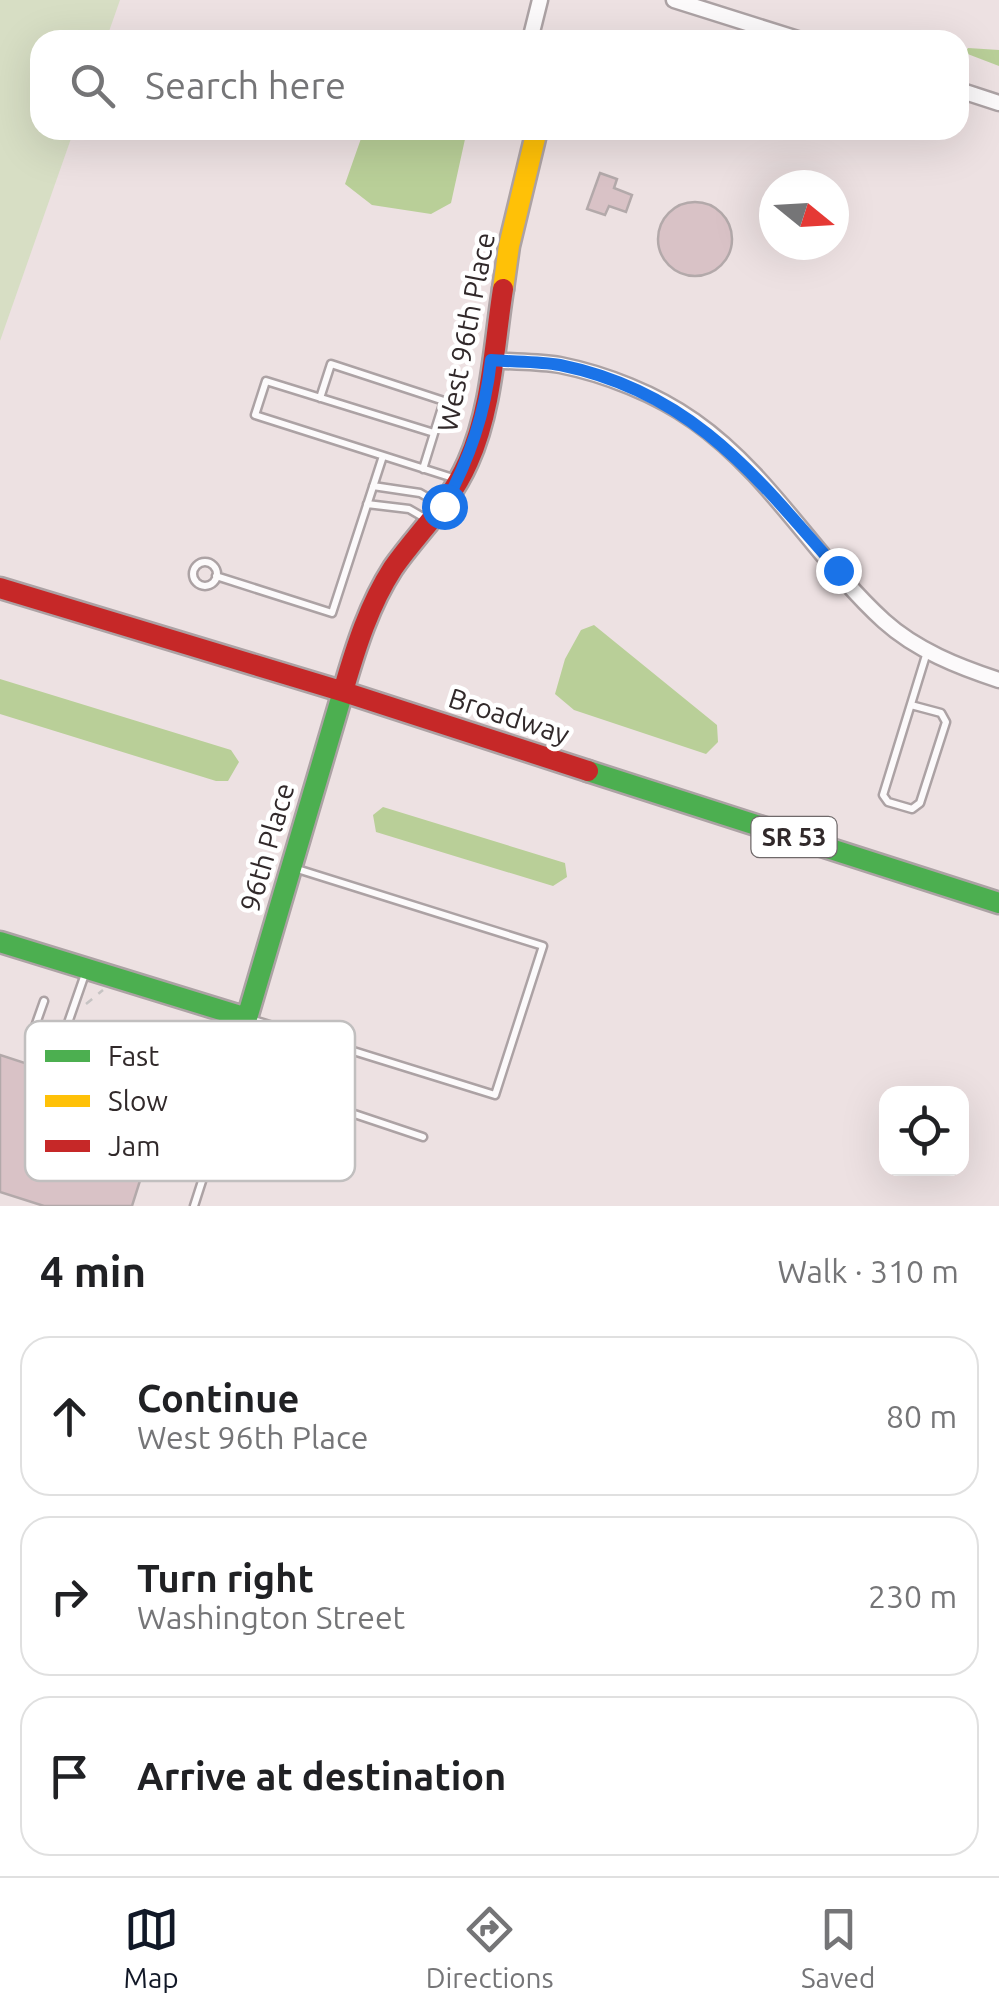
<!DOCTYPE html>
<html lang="en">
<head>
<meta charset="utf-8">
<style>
  body { margin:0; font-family:Ubuntu,sans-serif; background:#f6f6f6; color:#202124 }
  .controls { position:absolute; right:30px; bottom:30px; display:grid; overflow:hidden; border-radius:20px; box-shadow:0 10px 40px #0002 }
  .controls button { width:90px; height:90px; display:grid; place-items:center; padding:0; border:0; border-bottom:2px solid #e0e0e0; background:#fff; color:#202124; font:50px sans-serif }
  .compass { position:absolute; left:759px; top:170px; width:90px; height:90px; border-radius:50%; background:#fff; box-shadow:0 10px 40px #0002; rotate:108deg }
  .stop { position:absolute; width:30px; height:30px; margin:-22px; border:8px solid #1a73e8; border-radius:50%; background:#fff }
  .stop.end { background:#1a73e8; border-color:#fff; box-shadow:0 2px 10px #0008 }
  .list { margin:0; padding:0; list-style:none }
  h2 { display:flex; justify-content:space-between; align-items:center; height:130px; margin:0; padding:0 40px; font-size:42px }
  h2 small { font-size:32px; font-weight:400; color:#757577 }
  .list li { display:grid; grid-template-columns:65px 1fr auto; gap:30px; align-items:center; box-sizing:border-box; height:160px; margin:0 20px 20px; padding:0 20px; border:2px solid #e0e0e0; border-radius:30px }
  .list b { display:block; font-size:38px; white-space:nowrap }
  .list p { margin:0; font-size:32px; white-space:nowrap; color:#757577 }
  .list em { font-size:32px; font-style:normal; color:#757577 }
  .icon { flex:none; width:55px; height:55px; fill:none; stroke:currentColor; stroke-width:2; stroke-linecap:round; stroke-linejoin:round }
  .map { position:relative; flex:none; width:999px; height:1206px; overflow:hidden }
  .search { position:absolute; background:#fff; box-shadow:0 10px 40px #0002; left:30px; right:30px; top:30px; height:110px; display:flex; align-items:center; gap:25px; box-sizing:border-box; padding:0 35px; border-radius:30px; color:#757577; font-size:38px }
  .sheet { height:670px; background:#fff }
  nav { display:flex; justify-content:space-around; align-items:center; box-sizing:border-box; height:140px; border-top:2px solid #e0e0e0; background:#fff; font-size:28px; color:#757577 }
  nav a { display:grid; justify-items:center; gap:5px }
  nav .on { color:#111827 }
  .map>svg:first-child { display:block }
  .green { fill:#d7dec4 }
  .water { fill:#b9cf98 }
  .building { fill:#d9c2c6; stroke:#b3a9aa; stroke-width:2.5 }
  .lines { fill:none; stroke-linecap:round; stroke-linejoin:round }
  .lane-casing { stroke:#aca2a4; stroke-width:11 }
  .street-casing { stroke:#aca2a4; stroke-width:19 }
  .fast-casing { stroke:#aca2a4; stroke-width:25 }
  .slow-casing { stroke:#aca2a4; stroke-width:25 }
  .jam-casing { stroke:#aca2a4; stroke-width:25 }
  .path { stroke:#c6c3c3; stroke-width:2.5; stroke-dasharray:8 8; stroke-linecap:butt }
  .lane { stroke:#fcfafb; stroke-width:6 }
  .street { stroke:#fcfafb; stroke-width:14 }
  .fast { stroke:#4caf50; stroke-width:20 }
  .slow { stroke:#ffc107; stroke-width:20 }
  .jam { stroke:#c62828; stroke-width:20 }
  .route { stroke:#1a73e8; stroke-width:12 }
  .labels { text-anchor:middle; stroke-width:9; stroke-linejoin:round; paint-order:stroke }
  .shield { fill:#fff; stroke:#6f696a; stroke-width:2.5 }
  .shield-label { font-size:25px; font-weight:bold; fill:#31292a }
  .street-label { font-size:28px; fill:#31292a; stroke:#fff }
  .key { fill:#fff; stroke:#c1bfbf; stroke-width:2.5 }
  .key-label { font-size:28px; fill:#31292a }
</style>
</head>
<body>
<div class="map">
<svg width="999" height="1206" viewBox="0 0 999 1206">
  <rect width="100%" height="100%" fill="#ede1e2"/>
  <!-- green -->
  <path class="green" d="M0 0H120L106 40H40V130H74L0 341Z"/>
  <!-- water -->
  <path class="water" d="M968 48 999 50V66L965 53Z
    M364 130H467L451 203 431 214 372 205 345 184Z
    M594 625 717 725 718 742 706 754 574 710 555 694 565 659 581 630Z
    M0 679 231 750 239 762 228 781H216L0 714Z
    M383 807 565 863 567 877 553 886 376 832 373 815Z"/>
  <!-- building -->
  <path class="building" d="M600 173 617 179 614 188 632 195 626 212 609 206 605 215 587 209Z
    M658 239a37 37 0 1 1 74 0a37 37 0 1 1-74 0Z
    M0 1055 163 1108 132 1206H44L0 1192Z"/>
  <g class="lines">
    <defs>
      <path id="lane" d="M320 398 331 364 444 401 423 469
        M434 433 266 381 255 415 453 478
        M373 486 420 493 443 506
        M367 504 409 509 428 520
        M193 574a12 12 0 1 1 24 0a12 12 0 1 1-24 0Z
        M216 576 332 613 383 456
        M911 705 941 713 946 722 920 803 912 809 888 802 883 795 927 652
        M44 1001 32 1035 61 1043 85 974
        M229 1072 423 1137
        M194 1206 229 1097V1072L247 1018 495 1095 543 946 294 868"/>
      <path id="street" d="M674 0 801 40
        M530 40 540 0
        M959 90 999 103
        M491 360C513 362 538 361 560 365 605 374 656 394 694 421 770 474 817 560 884 621 916 650 959 667 999 680"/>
      <path id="fast" d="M588 771 999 903
        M0 942 247 1018 344 688"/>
      <path id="slow" d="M503 289 509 246 537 130"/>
      <path id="jam" d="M0 588 341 691 588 771
        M344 688C356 647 369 605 393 568 419 531 449 505 468 462 492 409 494 346 503 289"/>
    </defs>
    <!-- lane casing -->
    <use href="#lane" class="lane-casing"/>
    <!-- street casing -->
    <use href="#street" class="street-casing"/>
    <!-- fast casing -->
    <use href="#fast" class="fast-casing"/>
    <!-- slow casing -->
    <use href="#slow" class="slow-casing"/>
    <!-- jam casing -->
    <use href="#jam" class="jam-casing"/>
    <!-- path -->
    <path class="path" d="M86 1004 103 990
      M63 1073 77 1030"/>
    <!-- lane -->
    <use href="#lane" class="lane"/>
    <!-- street -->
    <use href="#street" class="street"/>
    <!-- fast -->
    <use href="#fast" class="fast"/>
    <!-- slow -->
    <use href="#slow" class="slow"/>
    <!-- jam -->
    <use href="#jam" class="jam"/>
  </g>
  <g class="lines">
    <!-- route -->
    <path class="route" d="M444 506C470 458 485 414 491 360 513 362 538 361 560 365 692 392 755 475 838 570"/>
  </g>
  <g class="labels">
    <!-- shield labels -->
    <rect class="shield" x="751.5" y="817" width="85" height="40" rx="8"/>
    <g class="shield-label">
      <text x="794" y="846">SR 53</text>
    </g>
    <!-- street labels -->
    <g class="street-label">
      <text transform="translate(466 332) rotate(-79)" y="10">West 96th Place</text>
      <text transform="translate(509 716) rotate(18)" y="10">Broadway</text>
      <text transform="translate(267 847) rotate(-74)" y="10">96th Place</text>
    </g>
  </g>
  <!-- legend -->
  <rect x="25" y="1021" width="330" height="160" rx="15" class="key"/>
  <rect x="45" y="1050" width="45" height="12" fill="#4caf50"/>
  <rect x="45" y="1095" width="45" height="12" fill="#ffc107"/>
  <rect x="45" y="1140" width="45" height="12" fill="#c62828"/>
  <g class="key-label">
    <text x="108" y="1066">Fast</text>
    <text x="108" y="1111">Slow</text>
    <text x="108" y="1156">Jam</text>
  </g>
</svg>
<div class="controls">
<button><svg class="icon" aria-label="locate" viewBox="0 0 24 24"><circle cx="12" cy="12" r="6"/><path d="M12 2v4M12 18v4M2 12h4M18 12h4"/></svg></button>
</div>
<svg class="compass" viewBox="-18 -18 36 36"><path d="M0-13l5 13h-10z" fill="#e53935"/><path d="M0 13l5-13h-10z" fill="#757577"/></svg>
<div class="stop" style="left:444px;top:506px"></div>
<div class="stop end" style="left:838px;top:570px"></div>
<div class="search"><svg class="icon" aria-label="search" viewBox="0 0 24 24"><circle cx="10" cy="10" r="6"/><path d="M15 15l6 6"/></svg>Search here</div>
</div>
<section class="sheet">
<h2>4 min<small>Walk · 310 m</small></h2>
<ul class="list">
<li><svg class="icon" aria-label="ahead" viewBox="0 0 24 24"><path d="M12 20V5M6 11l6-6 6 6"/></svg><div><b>Continue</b><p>West 96th Place</p></div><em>80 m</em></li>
<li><svg class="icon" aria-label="right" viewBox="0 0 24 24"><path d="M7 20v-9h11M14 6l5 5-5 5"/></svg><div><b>Turn right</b><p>Washington Street</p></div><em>230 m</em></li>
<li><svg class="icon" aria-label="arrive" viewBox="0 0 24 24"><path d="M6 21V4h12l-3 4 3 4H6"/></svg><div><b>Arrive at destination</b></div></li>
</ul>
</section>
<nav>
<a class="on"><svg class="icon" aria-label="map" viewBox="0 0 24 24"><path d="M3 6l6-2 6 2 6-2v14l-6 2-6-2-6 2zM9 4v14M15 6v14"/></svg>Map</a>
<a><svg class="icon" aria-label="directions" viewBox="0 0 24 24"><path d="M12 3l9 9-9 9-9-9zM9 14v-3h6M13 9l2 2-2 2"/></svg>Directions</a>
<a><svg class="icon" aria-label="saved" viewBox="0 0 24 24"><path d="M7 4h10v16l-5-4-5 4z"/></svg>Saved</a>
</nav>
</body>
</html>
